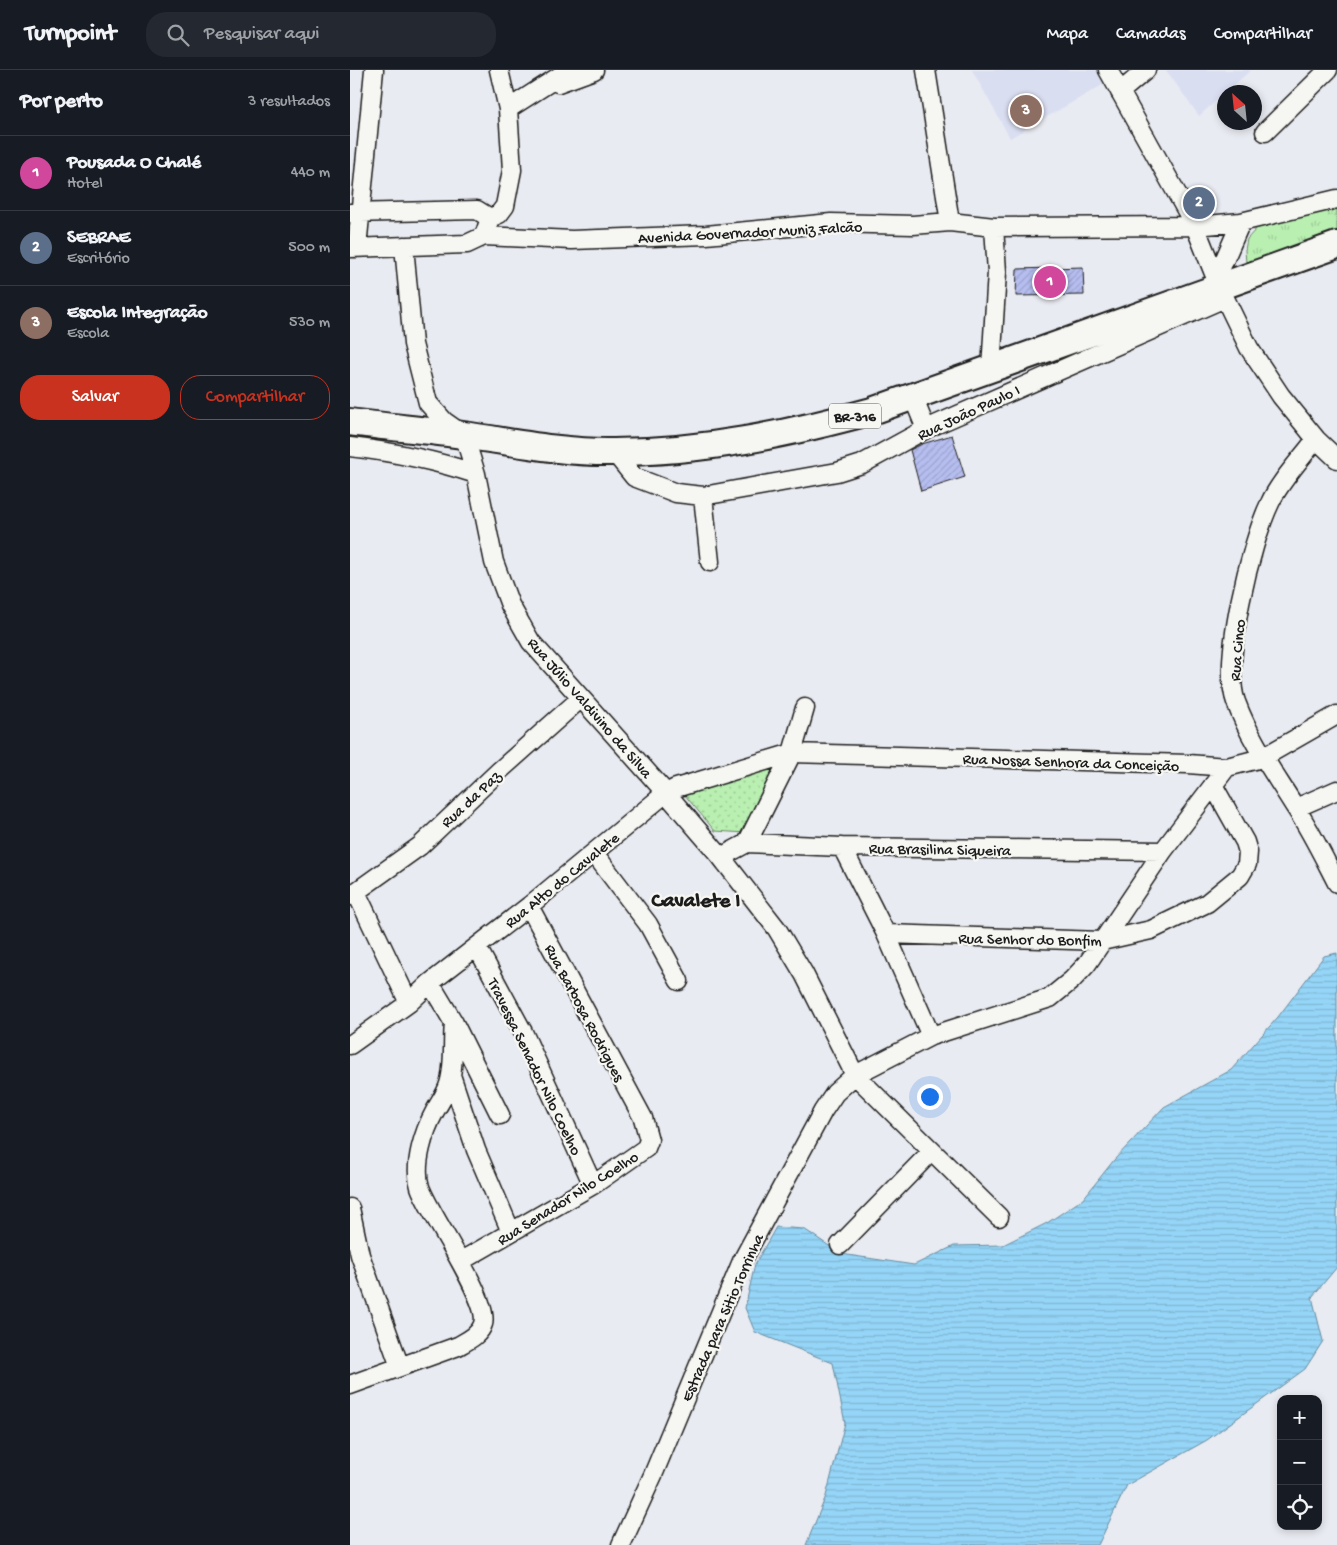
<!DOCTYPE html>
<html lang="pt">
<head>
<meta charset="utf-8">
<style>
  body { margin:0; font-family:"Gochi Hand",sans-serif; background:#242831; color:#f1f3f6 }
  .controls { position:absolute; right:15px; bottom:15px; display:grid; overflow:hidden; border-radius:10px; box-shadow:0 2px 8px #0003 }
  .controls button { width:45px; height:45px; display:grid; place-items:center; padding:0; border:0; border-bottom:1px solid #363941; background:#171b24; color:#f1f3f6; font:25px sans-serif }
  .compass { position:absolute; left:867px; top:15px; width:45px; height:45px; border-radius:50%; background:#171b24; box-shadow:0 2px 8px #0003; rotate:333deg }
  .you { position:absolute; left:579px; top:1026px; width:18px; height:18px; margin:-12px; border:4px solid #fff; border-radius:50%; background:#1a73e8; box-shadow:0 0 0 8px #1a73e833 }
  .badge { display:grid; place-items:center; width:32px; height:32px; border-radius:50%; background:#c8321e; color:#fff; font-size:16px; font-weight:700 }
  .pin { position:absolute; translate:-50% -50%; border:2px solid #fff; box-shadow:0 1px 5px #0006 }
  .list { margin:0; padding:0; list-style:none }
  h2 { display:flex; justify-content:space-between; align-items:center; height:65px; margin:0; padding:0 20px; font-size:21px }
  h2 small { font-size:16px; font-weight:400; color:#9ea1a6 }
  .list li { display:grid; grid-template-columns:32px 1fr auto; gap:15px; align-items:center; box-sizing:border-box; height:75px; padding:0 20px; border-top:1px solid #363941 }
  .list b { display:block; font-size:19px; white-space:nowrap }
  .list p { margin:0; font-size:16px; white-space:nowrap; color:#9ea1a6 }
  .list em { font-size:16px; font-style:normal; color:#9ea1a6 }
  .actions { display:flex; gap:10px; padding:15px 20px }
  .actions a { flex:1; padding:11px 0; border:1px solid #c8321e; border-radius:20px; text-align:center; font-size:18px; color:#c8321e }
  .actions .main { background:#c8321e; color:#fff }
  .icon { flex:none; width:28px; height:28px; fill:none; stroke:currentColor; stroke-width:2; stroke-linecap:round; stroke-linejoin:round }
  .map { position:relative; flex:none; width:987px; height:1475px; overflow:hidden }
  header { display:flex; align-items:center; gap:30px; box-sizing:border-box; height:70px; padding:0 25px; background:#171b24; border-bottom:1px solid #363941 }
  header strong { font-size:24px }
  nav { display:flex; gap:28px; margin-inline-start:auto; font-size:18px }
  .search { width:350px; height:45px; background:#242831; display:flex; align-items:center; gap:12px; box-sizing:border-box; padding:0 18px; border-radius:20px; color:#9ea1a6; font-size:19px }
  main { display:flex }
  aside { flex:1; background:#171b24 }
  .map>svg:first-child { display:block }
  .built { fill:#dadef1 }
  .grass { fill:url(#grass-tufts); stroke:#6a8666 }
  .park { fill:url(#park-dots); stroke:#6a8666 }
  .water { fill:url(#water-rules); stroke:#658b9f }
  .building { fill:url(#building-hatch); stroke:#1c1c1c }
  .lines { fill:none; stroke-linecap:round; stroke-linejoin:round }
  .minor-casing { stroke:#1c1c1c; stroke-width:21 }
  .highway-casing { stroke:#1c1c1c; stroke-width:30 }
  .minor { stroke:#f6f6f2; stroke-width:18 }
  .highway { stroke:#f6f6f2; stroke-width:26 }
  .labels { text-anchor:middle; stroke-width:4.5; stroke-linejoin:round; paint-order:stroke }
  .shield { fill:#f6f6f2; stroke:#5d5d5c; stroke-width:1 }
  .shield-label { font-size:15px; font-weight:bold; fill:#1c1c1c }
  .street-label { font-size:16px; fill:#1c1c1c; stroke:#f6f6f2 }
  .district-label { font-size:21px; font-weight:bold; fill:#1c1c1c; stroke:#f6f6f2 }
</style>
</head>
<body>
<header>
<strong>Turnpoint</strong>
<div class="search"><svg class="icon" aria-label="search" viewBox="0 0 24 24"><circle cx="10" cy="10" r="6"/><path d="M15 15l6 6"/></svg>Pesquisar aqui</div>
<nav><a>Mapa</a><a>Camadas</a><a>Compartilhar</a></nav>
</header>
<main>
<aside>
<h2>Por perto<small>3 resultados</small></h2>
<ul class="list">
<li><span class="badge" style="background:#d1479c">1</span><div><b>Pousada O Chalé</b><p>Hotel</p></div><em>440 m</em></li>
<li><span class="badge" style="background:#5c6f8a">2</span><div><b>SEBRAE</b><p>Escritório</p></div><em>500 m</em></li>
<li><span class="badge" style="background:#8d6e63">3</span><div><b>Escola Integração</b><p>Escola</p></div><em>530 m</em></li>
</ul>
<div class="actions"><a class="main">Salvar</a><a>Compartilhar</a></div>
</aside>
<div class="map">
<svg width="987" height="1475" viewBox="0 0 987 1475">
  <defs>
    <pattern id="grass-tufts" width="24" height="20" patternUnits="userSpaceOnUse" patternTransform="scale(1.25)"><rect width="24" height="20" fill="#b9efb1"/><path d="M3 7l-1-3M5 7V3M7 7l1-3M15 17l-1-3M17 17v-4M19 17l1-3" fill="none" stroke="#9ecc98"/></pattern>
    <pattern id="park-dots" width="8" height="8" patternUnits="userSpaceOnUse" patternTransform="scale(1.25)"><rect width="8" height="8" fill="#b9efb1"/><path d="M2 2h.1M6 6h.1" fill="none" stroke="#9ecc98" stroke-width="1.8" stroke-linecap="round"/></pattern>
    <pattern id="water-rules" width="6" height="5" patternUnits="userSpaceOnUse" patternTransform="scale(1.25)"><rect width="6" height="5" fill="#95d5f7"/><path d="M0 2.5h6" fill="none" stroke="#80b6d3"/></pattern>
    <pattern id="building-hatch" width="6" height="6" patternUnits="userSpaceOnUse" patternTransform="scale(1.25)"><rect width="6" height="6" fill="#b6bef0"/><path d="M-1 1l2-2M0 6l6-6M5 7l2-2" fill="none" stroke="#9ca3cd"/></pattern>
  </defs>
  <rect width="100%" height="100%" fill="#e9ebf2"/>
  <filter id="ink" filterUnits="userSpaceOnUse"><feTurbulence type="fractalNoise" baseFrequency=".02" numOctaves="2"/><feDisplacementMap in="SourceGraphic" scale="10" xChannelSelector="R" yChannelSelector="G"/><feConvolveMatrix kernelMatrix="1 2 1 2 8 2 1 2 1" color-interpolation-filters="sRGB"/></filter>
  <g filter="url(#ink)">
    <!-- built -->
    <path class="built" d="M622 0H747L756 13 660 68Z
      M816 0H901L849 46Z"/>
    <!-- grass -->
    <path class="grass" d="M987 137V162L896 193 895 180 897 169 907 158Z"/>
    <!-- park -->
    <path class="park" d="M434 691 396 763 365 761 333 723Z"/>
    <!-- water -->
    <path class="water" d="M987 883V1197L962 1227 973 1271 955 1299 857 1370 777 1415 748 1475H456L476 1426 495 1353 483 1293 405 1262 395 1238 405 1194 426 1157 454 1159 491 1184 564 1195 604 1176 653 1175 697 1153 733 1129 764 1090 814 1037 881 1000 928 947 974 886Z"/>
    <!-- building -->
    <path class="building" d="M733 197 734 225 666 226 667 199Z
      M602 365 615 407 571 421 560 380 572 374Z"/>
    <g class="lines">
      <defs>
        <path id="minor" d="M576 0 600 152
          M758 0 845 156 869 216 899 278 931 326 966 369 987 389
          M208 13 244 0
          M770 22 796 0
          M158 39 219 0
          M915 62 978 0
          M0 143 127 140 140 148 134 166 117 174 0 178
          M140 148 149 144 155 136 162 100 158 39 149 0
          M134 166 222 170 356 165 481 153 563 155 600 152 644 157 845 156 891 152 987 129
          M54 176 63 274 78 333 94 351 114 365 126 404 144 492 160 535 181 572 316 723 371 787 427 859 454 904 505 1005 649 1147
          M7 178 24 0
          M867 207 891 152
          M641 299 647 202 644 157
          M563 327 576 359
          M966 369C952 388 930 411 920 433 901 472 871 592 886 632 900 670 924 703 945 737 961 761 974 788 987 813
          M0 377C44 382 84 390 126 404
          M264 382 284 407 326 423 353 426 360 492
          M353 426 487 402 512 394 576 359 875 228
          M946 738 987 720
          M397 773 442 683 455 638
          M492 777 536 864 581 966
          M244 783 298 854 329 911
          M371 787 397 773 492 777 813 781
          M6 822 59 933
          M0 826 70 776 148 702 230 629
          M536 864 752 871 801 860 857 833 890 806 897 794 898 782 895 772 863 715
          M127 877 173 962 243 1115
          M80 913 104 953 150 1045
          M0 975 59 933 80 913 179 836 316 723 326 718 442 683 838 694 877 697 912 688 987 645
          M101 1005 126 1080 161 1162
          M0 1138 10 1185 50 1297
          M490 1175 582 1081
          M111 1191 243 1115 296 1078 299 1070 293 1048 179 836
          M0 1315 108 1276C117 1271 130 1265 133 1254 141 1231 79 1144 70 1117 63 1094 74 1061 85 1041 90 1032 96 1024 99 1014 105 995 102 972 104 953
          M271 1475 303 1405 392 1191 473 1041 485 1023 505 1005 581 966 700 928 722 910 737 894 813 781 877 697"/>
        <path id="highway" d="M0 352C38 357 76 360 113 365 164 372 213 383 264 382 352 382 438 364 522 341L987 175"/>
      </defs>
      <!-- minor casing -->
      <use href="#minor" class="minor-casing"/>
      <!-- highway casing -->
      <use href="#highway" class="highway-casing"/>
      <!-- minor -->
      <use href="#minor" class="minor"/>
      <!-- highway -->
      <use href="#highway" class="highway"/>
    </g>
  </g>
  <g class="labels">
    <!-- shield labels -->
    <rect class="shield" x="479" y="333.5" width="52" height="25" rx="4"/>
    <g class="shield-label">
      <text x="505" y="351">BR-316</text>
    </g>
    <!-- street labels -->
    <g class="street-label">
      <text transform="translate(400 161) rotate(-3)" y="6">Avenida Governador Muniz Falcão</text>
      <text transform="translate(618 341) rotate(-25)" y="6">Rua João Paulo I</text>
      <text transform="translate(886 580) rotate(-85)" y="6">Rua Cinco</text>
      <text transform="translate(241 637) rotate(49)" y="6">Rua Júlio Valdivino da Silva</text>
      <text transform="translate(721 691) rotate(2)" y="6">Rua Nossa Senhora da Conceição</text>
      <text transform="translate(120 728) rotate(-43)" y="6">Rua da Paz</text>
      <text transform="translate(590 778) rotate(1)" y="6">Rua Brasilina Siqueira</text>
      <text transform="translate(211 809) rotate(-39)" y="6">Rua Alto do Cavalete</text>
      <text transform="translate(680 868) rotate(1)" y="6">Rua Senhor do Bonfim</text>
      <text transform="translate(236 942) rotate(62)" y="6">Rua Barbosa Rodrigues</text>
      <text transform="translate(186 996) rotate(64)" y="6">Travessa Senador Nilo Coelho</text>
      <text transform="translate(217 1127) rotate(-32)" y="6">Rua Senador Nilo Coelho</text>
      <text transform="translate(371 1247) rotate(-66)" y="6">Estrada para Sitio Torrinha</text>
    </g>
    <!-- district labels -->
    <g class="district-label">
      <text x="346" y="836">Cavalete I</text>
    </g>
  </g>
</svg>
<div class="controls">
<button>+</button>
<button>−</button>
<button><svg class="icon" aria-label="locate" viewBox="0 0 24 24"><circle cx="12" cy="12" r="6"/><path d="M12 2v4M12 18v4M2 12h4M18 12h4"/></svg></button>
</div>
<svg class="compass" viewBox="-18 -18 36 36"><path d="M0-13l5 13h-10z" fill="#e53935"/><path d="M0 13l5-13h-10z" fill="#9ea1a6"/></svg>
<div class="you"></div>
<div class="pin badge" style="left:700px;top:212px;background:#d1479c">1</div>
<div class="pin badge" style="left:849px;top:133px;background:#5c6f8a">2</div>
<div class="pin badge" style="left:676px;top:41px;background:#8d6e63">3</div>
</div>
</main>
</body>
</html>
